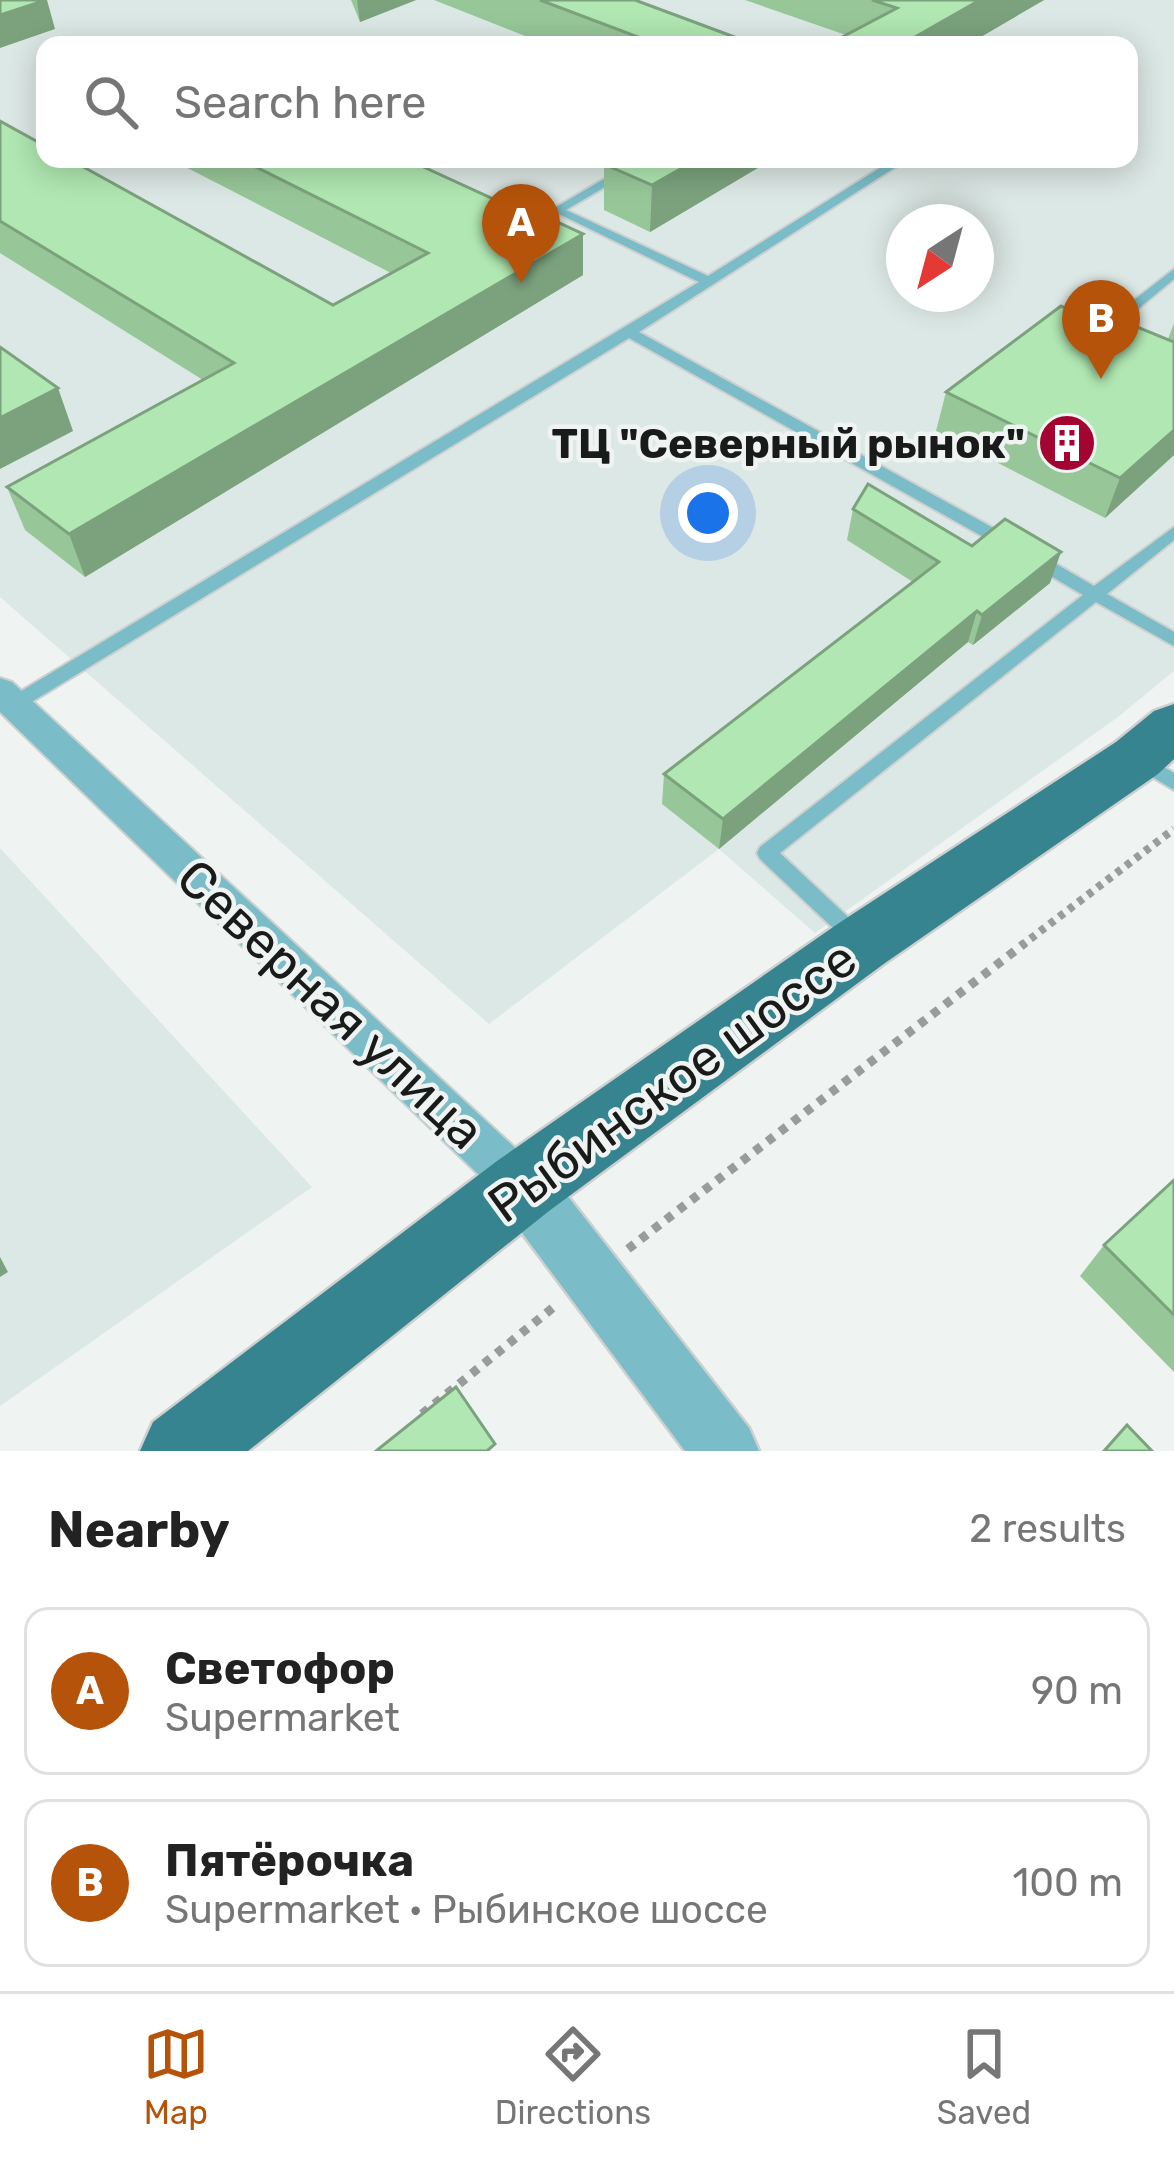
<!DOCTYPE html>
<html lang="en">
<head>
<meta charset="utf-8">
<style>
  body { margin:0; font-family:Rubik,sans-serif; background:#f2f2f2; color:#222 }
  .compass { position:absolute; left:886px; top:204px; width:108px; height:108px; border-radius:50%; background:#fff; box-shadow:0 6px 30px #0003; rotate:216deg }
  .you { position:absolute; left:708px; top:513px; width:42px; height:42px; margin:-30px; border:9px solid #fff; border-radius:50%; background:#1a73e8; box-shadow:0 0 0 18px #1a73e833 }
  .badge { display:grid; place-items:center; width:78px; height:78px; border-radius:50%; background:#b45309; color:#fff; font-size:39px; font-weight:700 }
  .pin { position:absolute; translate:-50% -99px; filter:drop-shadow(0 3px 6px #0008) }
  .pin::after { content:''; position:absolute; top:63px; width:42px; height:36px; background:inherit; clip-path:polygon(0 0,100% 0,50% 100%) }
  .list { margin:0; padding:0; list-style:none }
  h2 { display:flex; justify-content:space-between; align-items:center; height:156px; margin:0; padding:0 48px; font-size:51px }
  h2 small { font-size:39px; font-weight:400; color:#767676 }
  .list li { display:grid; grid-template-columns:78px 1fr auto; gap:36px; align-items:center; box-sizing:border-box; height:168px; margin:0 24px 24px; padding:0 24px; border:3px solid #e0e0e0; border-radius:24px }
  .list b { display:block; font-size:45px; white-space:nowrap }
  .list p { margin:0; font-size:39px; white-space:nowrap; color:#767676 }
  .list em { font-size:39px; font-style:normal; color:#767676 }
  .icon { flex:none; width:66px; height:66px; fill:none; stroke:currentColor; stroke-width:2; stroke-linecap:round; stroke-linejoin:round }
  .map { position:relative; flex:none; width:1174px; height:1451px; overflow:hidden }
  .search { position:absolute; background:#fff; box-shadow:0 6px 30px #0003; left:36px; right:36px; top:36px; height:132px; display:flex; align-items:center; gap:30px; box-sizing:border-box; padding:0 42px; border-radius:24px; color:#767676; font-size:45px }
  .sheet { height:540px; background:#fff }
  nav { display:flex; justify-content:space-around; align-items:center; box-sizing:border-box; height:168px; border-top:3px solid #e0e0e0; background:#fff; font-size:33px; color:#767676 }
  nav a { display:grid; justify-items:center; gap:6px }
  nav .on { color:#b45309 }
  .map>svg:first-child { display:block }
  .built { fill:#dce8e5; fill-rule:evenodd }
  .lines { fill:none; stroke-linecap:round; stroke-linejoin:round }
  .service-casing { stroke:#cdd0cf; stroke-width:4 }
  .minor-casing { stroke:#cdd0cf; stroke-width:4 }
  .tertiary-casing { stroke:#cdd0cf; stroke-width:5 }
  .primary-casing { stroke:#cdd0cf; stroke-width:5 }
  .path-far1 { stroke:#999c9b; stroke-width:8; stroke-dasharray:6 6; stroke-linecap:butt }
  .path { stroke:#999c9b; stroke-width:9; stroke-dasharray:8 8; stroke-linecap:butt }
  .service { fill:#7abcc7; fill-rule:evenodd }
  .minor { fill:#7abcc7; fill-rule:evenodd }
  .tertiary { fill:#7abcc7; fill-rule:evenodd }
  .primary { fill:#378491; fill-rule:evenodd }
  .wall { fill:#97c799 }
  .shaded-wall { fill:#7ba27d }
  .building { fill:#b0e7b2; stroke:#7ba27d; stroke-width:3 }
  .labels { text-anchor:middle; stroke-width:9; stroke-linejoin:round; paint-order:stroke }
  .poi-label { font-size:42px; font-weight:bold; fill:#191b1a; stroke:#eff3f2; text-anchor:end }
  .near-street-label { font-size:51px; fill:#191b1a; stroke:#eff3f2 }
</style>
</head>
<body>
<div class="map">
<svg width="1174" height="1451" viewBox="0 0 1174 1451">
  <rect width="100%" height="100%" fill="#eff3f2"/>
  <!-- built -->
  <path class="built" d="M0 0H1174V671L1118 717 815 933 719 849 489 1024 0 597ZM45 45H1129V159H45ZM904 222H976V294H904Z
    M0 848 312 1187 0 1406Z"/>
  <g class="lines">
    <defs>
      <path id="service" d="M638 159H652L566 210 708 276 894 159H908L639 332 1015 540 1017 544 1015 548H1003L629 338 20 709H8L5 704 8 699 699 282 551 210Z
        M1174 269V279L1108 334H1098V328Z
        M1174 527V540L1107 594 1174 632V646L1096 602 780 853 865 933 868 939 865 945 858 948 851 945 760 859 757 853 760 847 1083 595 1027 562 1025 558 1027 554H1039L1094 586Z
        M1141 754 1174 773V790L1134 766 1132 761 1134 756Z"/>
      <path id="minor" d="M0 678 12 682 539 1170 546 1186 539 1202 523 1209 507 1202 0 712Z"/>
      <path id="tertiary" d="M523 1158 544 1166 749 1428 759 1451H685L502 1206 494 1186 502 1166Z"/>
      <path id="primary" d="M1174 704V759L1158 774 885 963 549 1211 248 1451H140L153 1422 497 1161 839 923 1116 742 1154 711Z"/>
    </defs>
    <!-- service casing -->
    <use href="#service" class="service-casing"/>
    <!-- minor casing -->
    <use href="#minor" class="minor-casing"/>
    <!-- tertiary casing -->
    <use href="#tertiary" class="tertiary-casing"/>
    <!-- primary casing -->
    <use href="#primary" class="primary-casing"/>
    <!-- path-far1 -->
    <path class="path-far1" d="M1021 946 1174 829"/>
    <!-- path -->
    <path class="path" d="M628 1249 1025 943
      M422 1414 555 1306"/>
    <!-- service -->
    <use href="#service" class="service"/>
    <!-- minor -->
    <use href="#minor" class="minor"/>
    <!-- tertiary -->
    <use href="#tertiary" class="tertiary"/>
    <!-- primary -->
    <use href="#primary" class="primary"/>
  </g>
  <!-- wall -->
  <path class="wall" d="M351 0H416L360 22Z
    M434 0H635L756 45H548Z
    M745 0H1044L967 45H827L846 35Z
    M0 121 333 305 391 273 170 159H406L583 275 85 577 25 530 7 487 203 380 0 253Z
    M613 159H773L650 232 604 210V164Z
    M1098 323 1168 339 1174 323V455L1105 518 936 431 946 392Z
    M853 509 972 546 1050 583 973 645 968 642 719 849 662 804 664 774 913 582 847 540Z
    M1174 1180V1372L1080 1276 1104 1245Z"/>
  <!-- shaded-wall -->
  <path class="shaded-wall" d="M47 0 55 29 0 48V15Z
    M357 0H416L360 22Z
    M980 0H1044L967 45H901Z
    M698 159H773L650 232 652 185Z
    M583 234V275L85 577 69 534Z
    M58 388 73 431 0 469V418Z
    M1174 430V455L1105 518 1120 478Z
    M1061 552 1050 583 973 645 982 615Z
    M977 611 968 642 719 849 723 819Z
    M0 1257 8 1272 0 1277Z"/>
  <!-- building -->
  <path class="building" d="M0 0H46L0 15Z
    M540 0H635L756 45H659Z
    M872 0H980L901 45H827L897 8Z
    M144 38 160 45H126Z
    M0 121 45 146V159H69L333 305 428 253 240 159H406L511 207 518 204 583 234 69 534 7 487 234 363 0 221Z
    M613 159H698L652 185 604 164Z
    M1061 306 1098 323 1108 315 1174 342V430L1120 478 946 392Z
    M0 347 58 388 0 418Z
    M868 484 972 546 1005 519 1061 552 982 615 977 611 723 819 664 774 939 562 853 509Z
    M1174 1180V1315L1104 1245Z
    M456 1387 495 1444 487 1451H376Z
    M1127 1425 1152 1451H1104Z"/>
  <!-- icons -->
  <defs>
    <symbol id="building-disc" viewBox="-11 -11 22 22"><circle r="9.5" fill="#a30530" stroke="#eff3f2"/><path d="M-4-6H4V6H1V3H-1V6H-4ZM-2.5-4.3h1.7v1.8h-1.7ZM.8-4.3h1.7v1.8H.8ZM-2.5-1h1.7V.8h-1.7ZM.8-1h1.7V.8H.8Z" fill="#fff"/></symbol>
  </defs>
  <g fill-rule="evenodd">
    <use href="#building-disc" x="1034" y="410" width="66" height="66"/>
  </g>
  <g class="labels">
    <!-- poi labels -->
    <g class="poi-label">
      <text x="1025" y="458">ТЦ "Северный рынок"</text>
    </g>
    <!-- near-street labels -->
    <g class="near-street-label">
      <text transform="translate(331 1004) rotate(43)" y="18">Северная улица</text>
      <text transform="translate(672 1081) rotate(-36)" y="18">Рыбинское шоссе</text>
    </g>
  </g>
</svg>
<svg class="compass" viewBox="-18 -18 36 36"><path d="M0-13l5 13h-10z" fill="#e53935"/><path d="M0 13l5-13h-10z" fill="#767676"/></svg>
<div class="you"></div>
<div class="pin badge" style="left:521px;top:283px">A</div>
<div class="pin badge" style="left:1101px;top:379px">B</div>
<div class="search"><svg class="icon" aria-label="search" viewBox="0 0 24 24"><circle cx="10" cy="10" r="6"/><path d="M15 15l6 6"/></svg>Search here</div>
</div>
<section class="sheet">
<h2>Nearby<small>2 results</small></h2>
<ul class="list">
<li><span class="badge">A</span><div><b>Светофор</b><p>Supermarket</p></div><em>90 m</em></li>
<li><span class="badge">B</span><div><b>Пятёрочка</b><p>Supermarket · Рыбинское шоссе</p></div><em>100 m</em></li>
</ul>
</section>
<nav>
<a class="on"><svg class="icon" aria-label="map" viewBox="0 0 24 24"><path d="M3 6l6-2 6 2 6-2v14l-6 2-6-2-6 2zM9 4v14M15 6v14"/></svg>Map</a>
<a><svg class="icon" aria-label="directions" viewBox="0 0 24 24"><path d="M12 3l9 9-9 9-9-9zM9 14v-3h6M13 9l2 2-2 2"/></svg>Directions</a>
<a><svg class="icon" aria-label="saved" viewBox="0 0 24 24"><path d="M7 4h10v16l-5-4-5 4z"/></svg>Saved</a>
</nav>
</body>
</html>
